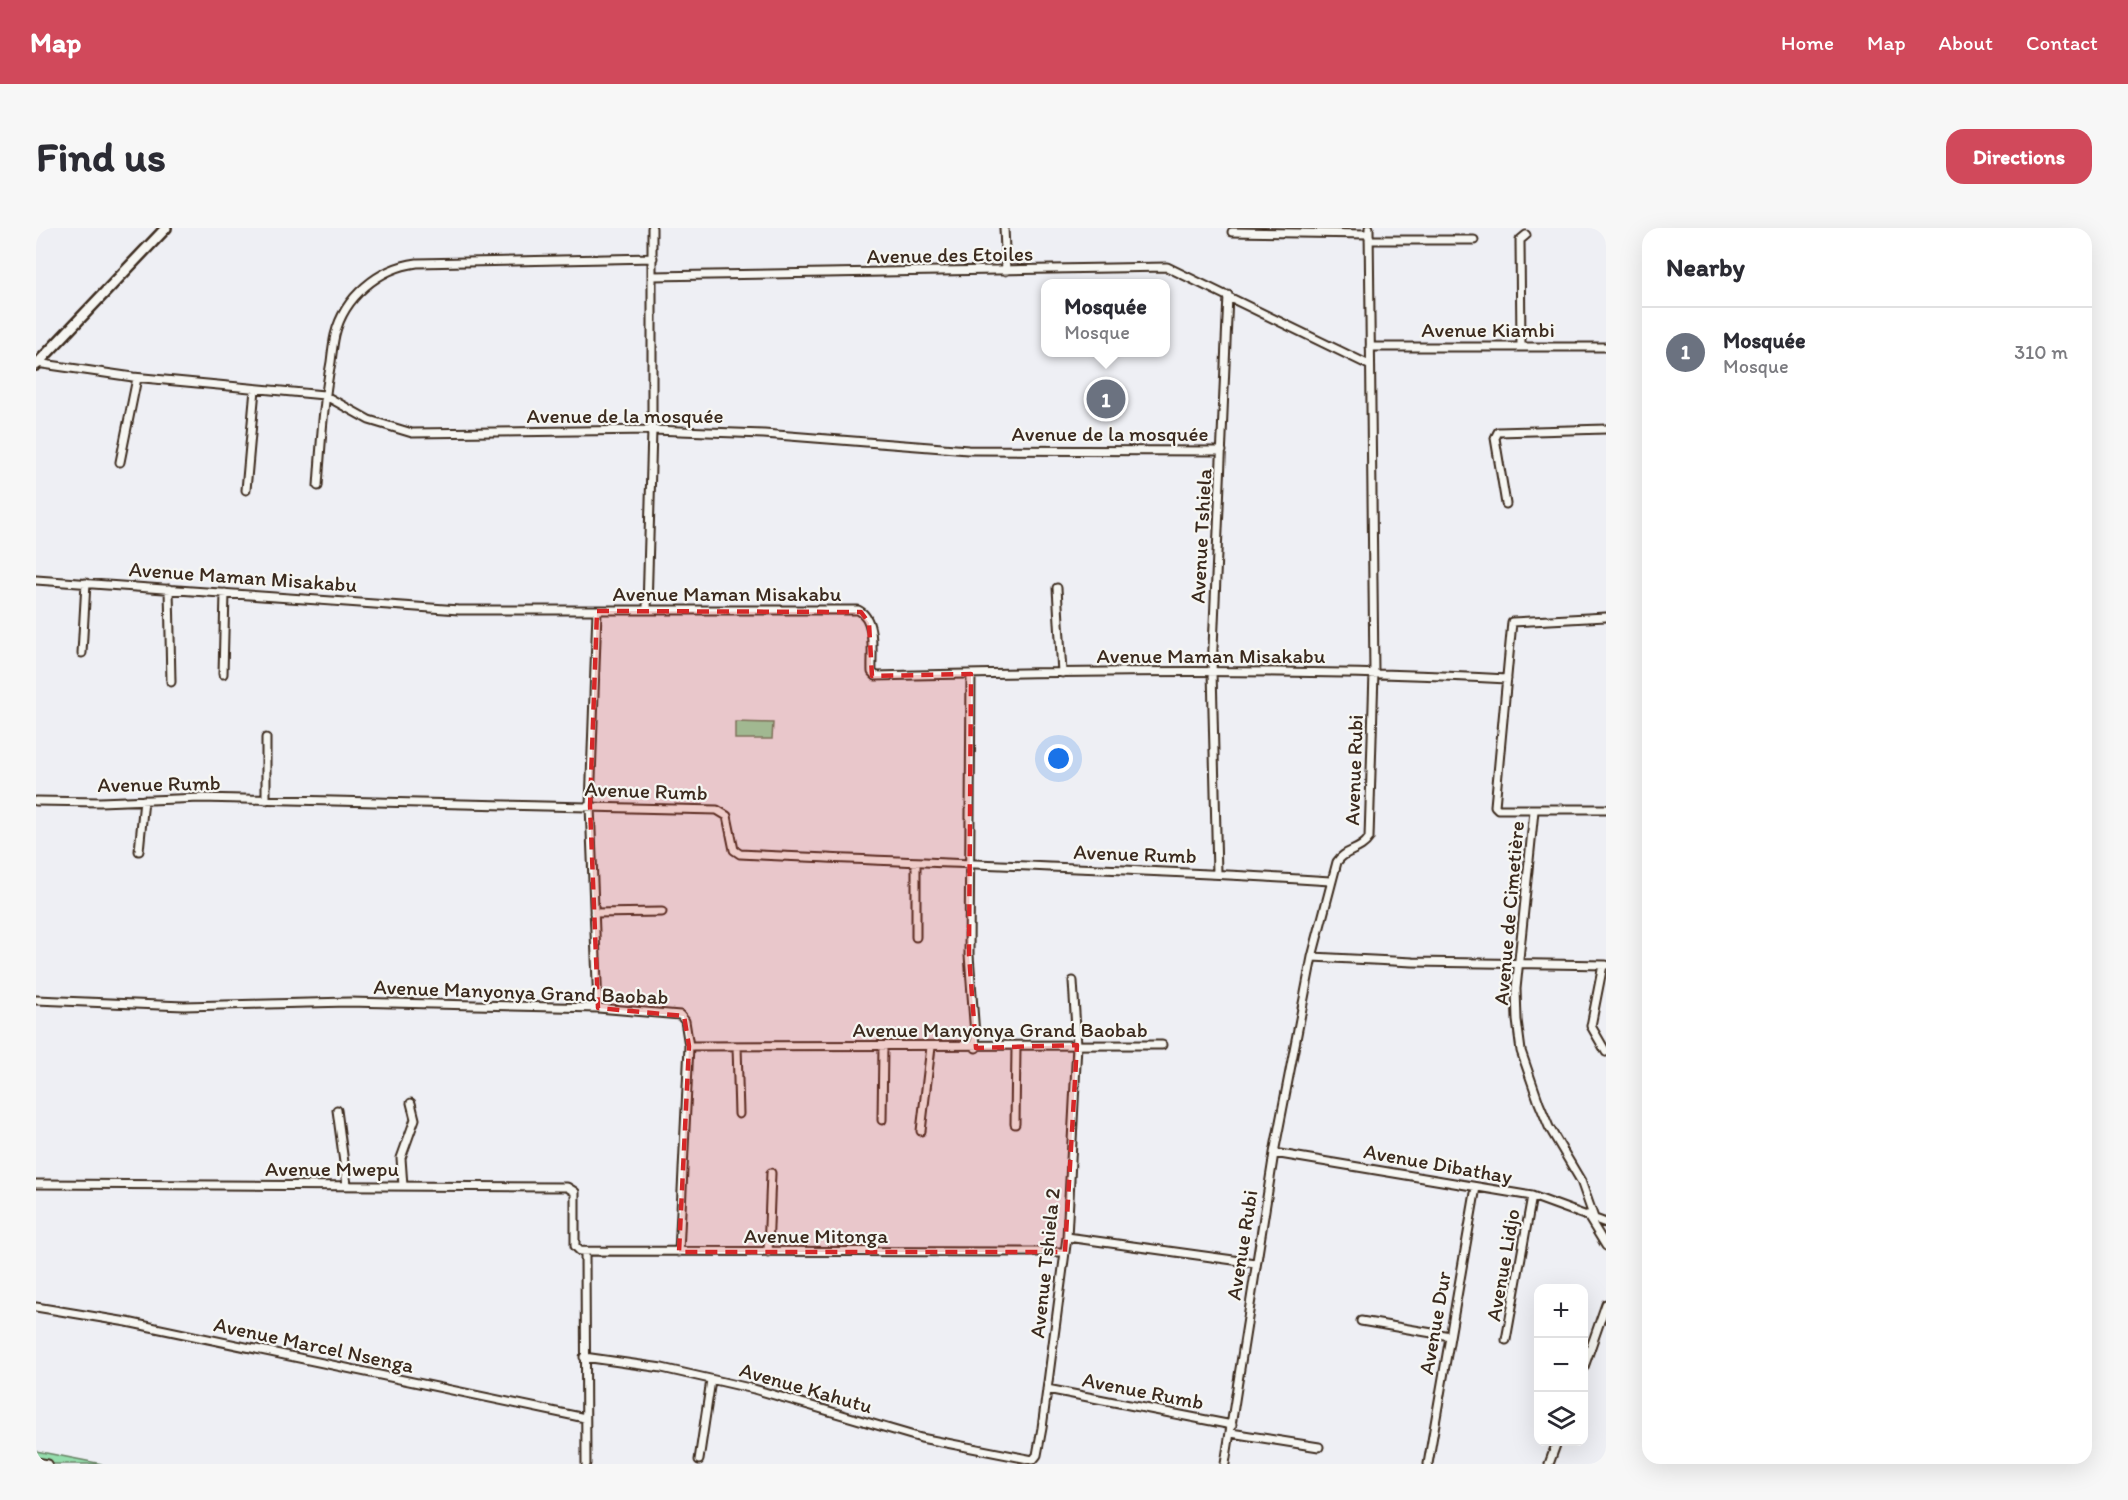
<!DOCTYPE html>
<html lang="en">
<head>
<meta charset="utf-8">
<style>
  body { margin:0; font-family:Itim,sans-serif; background:#f7f7f7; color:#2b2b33 }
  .controls { position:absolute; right:18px; bottom:18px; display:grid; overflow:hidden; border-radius:12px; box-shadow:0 6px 24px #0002 }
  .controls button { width:54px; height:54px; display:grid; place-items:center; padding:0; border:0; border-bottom:2px solid #e1e1e2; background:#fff; color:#2b2b33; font:30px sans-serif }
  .you { position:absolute; left:1023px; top:531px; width:21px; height:21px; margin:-15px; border:4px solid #fff; border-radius:50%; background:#1a73e8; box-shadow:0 0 0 9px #1a73e833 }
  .badge { display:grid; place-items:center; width:39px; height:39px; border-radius:50%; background:#d1495b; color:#fff; font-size:20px; font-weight:700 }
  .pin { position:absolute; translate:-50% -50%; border:3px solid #fff; box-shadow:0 2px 6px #0006 }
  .popup { position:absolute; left:1005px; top:51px; width:129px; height:78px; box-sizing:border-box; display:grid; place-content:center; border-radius:12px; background:#fff; filter:drop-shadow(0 2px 4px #0005); font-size:20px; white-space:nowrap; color:#7c7c81 }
  .popup b { font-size:22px; color:#2b2b33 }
  .popup::after { content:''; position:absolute; left:50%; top:100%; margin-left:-12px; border:12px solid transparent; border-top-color:#fff }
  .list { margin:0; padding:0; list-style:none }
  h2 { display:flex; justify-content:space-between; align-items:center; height:78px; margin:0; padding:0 24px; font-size:26px }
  h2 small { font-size:20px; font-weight:400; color:#7c7c81 }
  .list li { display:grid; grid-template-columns:39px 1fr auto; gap:18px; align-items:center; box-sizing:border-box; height:90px; padding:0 24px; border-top:2px solid #e1e1e2 }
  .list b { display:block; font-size:22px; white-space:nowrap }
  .list p { margin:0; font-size:20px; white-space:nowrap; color:#7c7c81 }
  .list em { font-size:20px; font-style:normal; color:#7c7c81 }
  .icon { flex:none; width:33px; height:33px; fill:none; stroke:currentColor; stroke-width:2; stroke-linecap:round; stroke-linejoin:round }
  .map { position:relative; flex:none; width:1570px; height:1236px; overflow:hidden; border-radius:18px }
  header { display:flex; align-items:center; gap:36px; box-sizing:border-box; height:84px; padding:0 30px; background:#d1495b; color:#fff }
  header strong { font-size:28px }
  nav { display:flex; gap:33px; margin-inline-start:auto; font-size:21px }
  .intro { display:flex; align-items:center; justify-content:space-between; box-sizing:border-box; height:144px; padding:0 36px }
  h1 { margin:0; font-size:42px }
  .button { padding:15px 27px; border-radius:18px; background:#d1495b; color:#fff; font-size:21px; font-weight:700 }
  main { display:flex; gap:36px; padding:0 36px }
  aside { flex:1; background:#fff; border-radius:18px; box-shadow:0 6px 24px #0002 }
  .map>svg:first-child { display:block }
  .green { fill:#94dcac; stroke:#688365; stroke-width:1.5 }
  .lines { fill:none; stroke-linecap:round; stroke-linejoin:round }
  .street-casing { stroke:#3b2a1e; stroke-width:11 }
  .secondary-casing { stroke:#3b2a1e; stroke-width:14 }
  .street { stroke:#f6f6f2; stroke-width:7 }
  .secondary { stroke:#f6f6f2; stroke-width:9 }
  .marked { fill:#d62828; fill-opacity:0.2; stroke:#d62828; stroke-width:4.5; stroke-dasharray:12 8; stroke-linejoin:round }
  .labels { text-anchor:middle; stroke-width:4.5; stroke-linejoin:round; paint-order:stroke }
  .street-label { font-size:21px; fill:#3b2a1e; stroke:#f6f6f2 }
</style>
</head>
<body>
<header>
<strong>Map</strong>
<nav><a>Home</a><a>Map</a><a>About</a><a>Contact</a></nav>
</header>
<div class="intro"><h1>Find us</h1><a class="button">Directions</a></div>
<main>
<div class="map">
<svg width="1570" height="1236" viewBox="0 0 1570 1236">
  <rect width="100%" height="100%" fill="#eeeff4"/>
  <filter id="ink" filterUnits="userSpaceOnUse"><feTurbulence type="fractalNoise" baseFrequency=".0167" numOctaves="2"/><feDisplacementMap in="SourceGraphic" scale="12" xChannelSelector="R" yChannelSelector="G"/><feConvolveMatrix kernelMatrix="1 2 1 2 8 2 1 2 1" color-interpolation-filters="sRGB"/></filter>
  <g filter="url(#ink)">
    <!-- green -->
    <path class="green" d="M699 494 737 495 736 511H699Z
      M0 1223 66 1236H0Z"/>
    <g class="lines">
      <defs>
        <path id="street" d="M968 0 970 43
          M1196 4 1333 6
          M1333 12H1438
          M616 48 1131 39 1333 137
          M1485 117 1484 12 1490 7
          M1334 119H1570
          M0 135 97 149 288 167 333 192 376 205 616 202 728 206 932 222 1186 223
          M84 234 101 150
          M282 258C285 216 287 176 295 134 296 125 297 116 299 107 308 69 343 40 381 35L617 30
          M210 262 219 161
          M1470 276 1459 210 1462 204 1570 201
          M0 352 423 382H822C841 391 835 426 836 444L840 448C1050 443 1261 440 1471 451
          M1021 360 1026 445
          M133 361 135 454
          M611 381 616 202V0
          M561 383 554 578 562 780
          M1570 389 1476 394 1459 578 1462 581H1570
          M46 425 50 355
          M187 446 189 365
          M935 446 933 727 940 820
          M230 572V510
          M0 573 64 574 165 570 681 582 691 588 698 622 704 626C901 636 1098 640 1294 653
          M1498 583 1480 761 1481 792 1485 823 1503 875 1513 899 1545 953 1558 990
          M103 623 108 572
          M1181 645 1176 443 1192 67
          M558 685 626 684
          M880 709V635
          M1276 729 1377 734 1570 737
          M1567 737 1555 798 1570 824
          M0 772 148 778 313 774 562 780 644 787 649 793 653 818 643 1024
          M653 818 1126 817
          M701 818 703 886
          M301 882 311 957
          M846 892 847 819
          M979 896 980 819
          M885 903 895 819
          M1238 925 1496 968 1570 995
          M0 956 531 959 539 964V1018L544 1023 1029 1024
          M367 958 365 930 379 891 375 875
          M1551 987 1570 1018
          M1031 1009 1219 1035
          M549 1024 550 1236
          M732 1024 735 945
          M0 1079 91 1094 549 1190
          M1325 1093 1414 1108
          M1470 1112 1496 968
          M548 1129 626 1140 718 1161 885 1210 997 1232 1001 1227 1006 1200 1031 1009 1041 817 1037 753
          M1548 1139 1570 1076
          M1011 1161 1196 1197
          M1195 1205 1283 1219
          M663 1232 675 1152
          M0 1234 12 1236
          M1189 1236 1238 925 1276 729 1301 634C1309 621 1324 624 1333 610L1338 444 1333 0
          M1392 1236 1440 959
          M1513 1236 1521 1214"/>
        <path id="secondary" d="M0 137 130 0"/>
      </defs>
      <!-- street casing -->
      <use href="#street" class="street-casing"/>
      <!-- secondary casing -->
      <use href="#secondary" class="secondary-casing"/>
      <!-- street -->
      <use href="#street" class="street"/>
      <!-- secondary -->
      <use href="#secondary" class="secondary"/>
    </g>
  </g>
  <!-- marked area -->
  <path class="marked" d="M561 383 825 384 833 395 836 448 935 446 933 727 940 820 1041 817 1029 1024H643L653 818 648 788 562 780 554 578Z"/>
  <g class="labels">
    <!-- street labels -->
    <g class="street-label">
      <text transform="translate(914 27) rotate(-1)" y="7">Avenue des Etoiles</text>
      <text x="1452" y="109">Avenue Kiambi</text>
      <text x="589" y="195">Avenue de la mosquée</text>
      <text x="1074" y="213">Avenue de la mosquée</text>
      <text transform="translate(1165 308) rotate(-87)" y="7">Avenue Tshiela</text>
      <text transform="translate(207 349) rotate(4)" y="7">Avenue Maman Misakabu</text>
      <text x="691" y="373">Avenue Maman Misakabu</text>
      <text x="1175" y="435">Avenue Maman Misakabu</text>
      <text transform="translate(1318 542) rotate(-88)" y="7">Avenue Rubi</text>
      <text transform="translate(123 556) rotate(-1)" y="7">Avenue Rumb</text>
      <text transform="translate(610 563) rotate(2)" y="7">Avenue Rumb</text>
      <text transform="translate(1099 626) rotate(2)" y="7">Avenue Rumb</text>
      <text transform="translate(1473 685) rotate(-85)" y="7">Avenue de Cimetière</text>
      <text transform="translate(485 764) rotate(2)" y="7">Avenue Manyonya Grand Baobab</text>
      <text x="964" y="809">Avenue Manyonya Grand Baobab</text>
      <text transform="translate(1402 936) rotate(10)" y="7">Avenue Dibathay</text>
      <text x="296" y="948">Avenue Mwepu</text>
      <text x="780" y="1015">Avenue Mitonga</text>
      <text transform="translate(1206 1017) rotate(-81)" y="7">Avenue Rubi</text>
      <text transform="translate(1009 1035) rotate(-84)" y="7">Avenue Tshiela 2</text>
      <text transform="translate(1467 1037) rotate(-80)" y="7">Avenue Lidjo</text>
      <text transform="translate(1399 1095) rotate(-80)" y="7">Avenue Dur</text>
      <text transform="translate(278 1117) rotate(12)" y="7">Avenue Marcel Nsenga</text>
      <text transform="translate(770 1160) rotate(16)" y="7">Avenue Kahutu</text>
      <text transform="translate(1107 1163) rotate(11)" y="7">Avenue Rumb</text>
    </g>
  </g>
</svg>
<div class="controls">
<button>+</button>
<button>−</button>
<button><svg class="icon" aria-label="layers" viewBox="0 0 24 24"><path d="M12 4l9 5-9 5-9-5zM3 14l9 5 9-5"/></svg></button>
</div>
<div class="you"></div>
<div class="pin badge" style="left:1070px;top:171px;background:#6b7280">1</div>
<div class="popup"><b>Mosquée</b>Mosque</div>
</div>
<aside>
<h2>Nearby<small></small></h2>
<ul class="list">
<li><span class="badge" style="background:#6b7280">1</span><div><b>Mosquée</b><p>Mosque</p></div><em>310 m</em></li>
</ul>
</aside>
</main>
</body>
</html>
